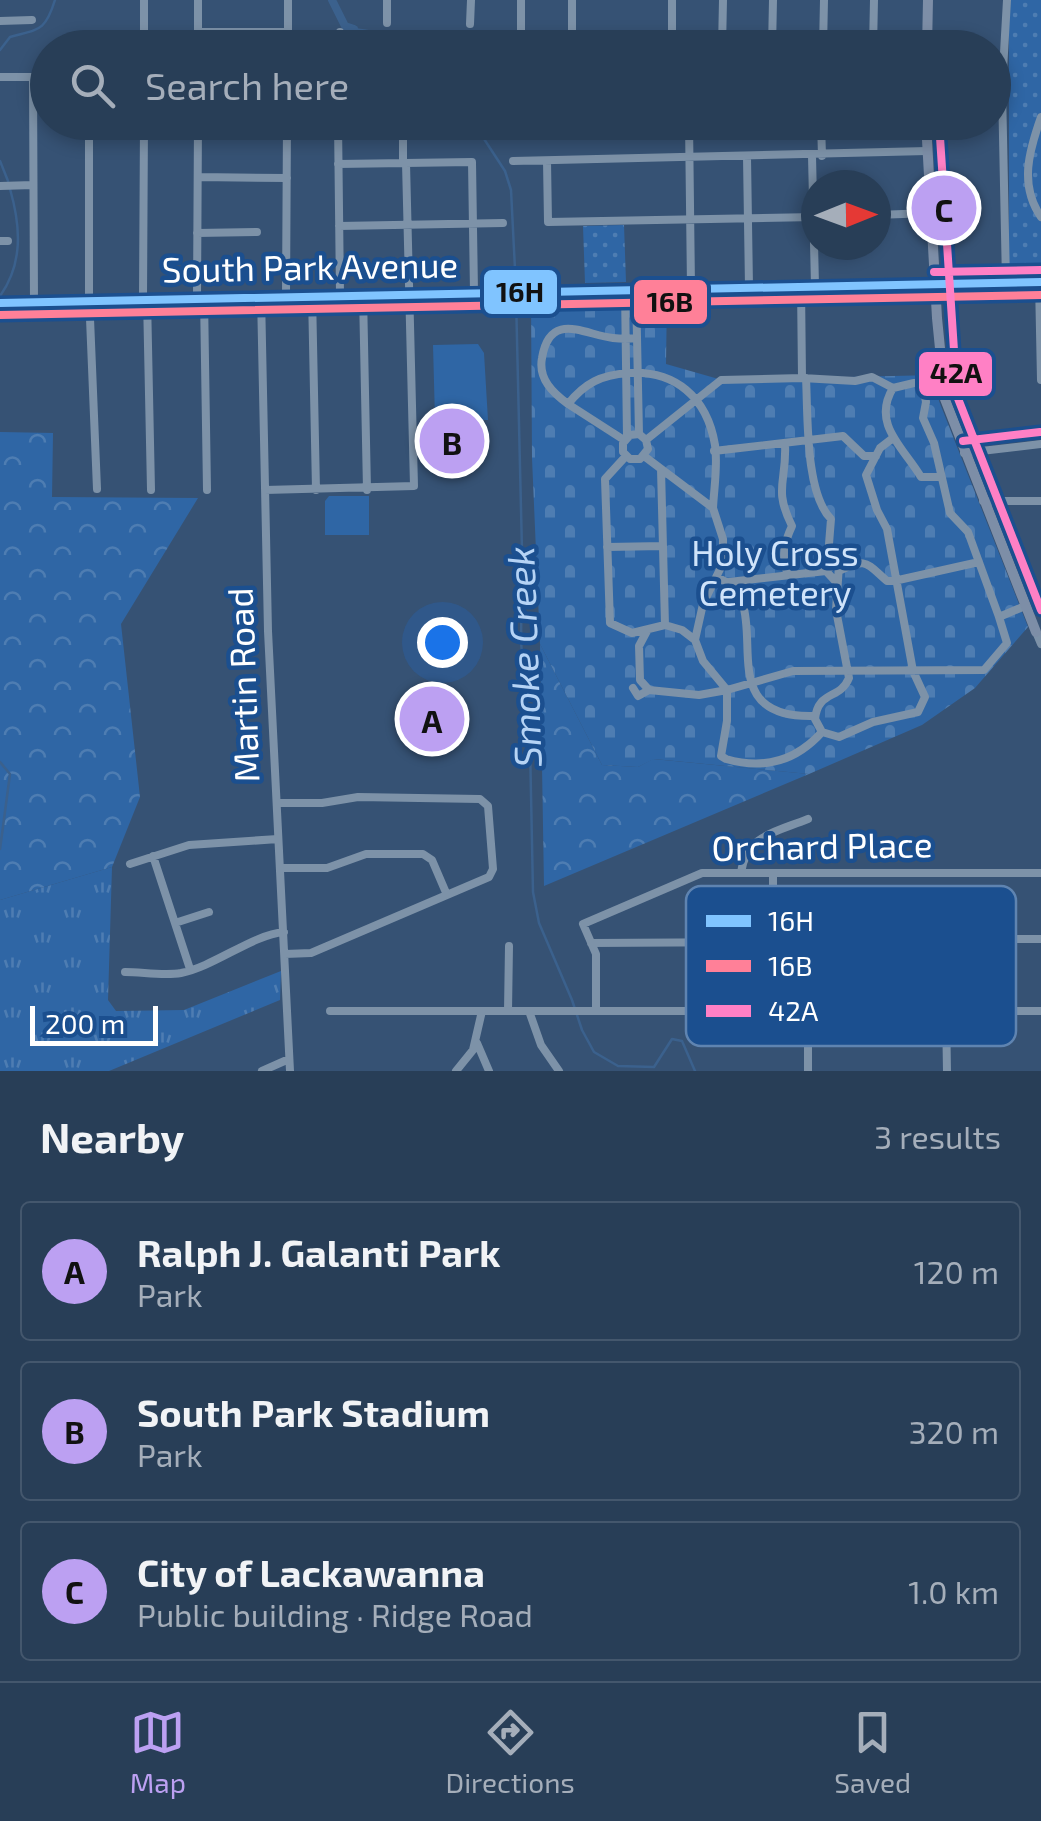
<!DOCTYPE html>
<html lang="en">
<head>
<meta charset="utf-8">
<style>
  body { margin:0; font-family:"Exo 2",sans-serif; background:#30455d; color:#f1f3f6 }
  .compass { position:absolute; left:801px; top:170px; width:90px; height:90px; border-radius:50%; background:#283e57; box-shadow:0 5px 15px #0003; rotate:89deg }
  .scale { position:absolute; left:30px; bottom:25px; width:128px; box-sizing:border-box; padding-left:10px; border:5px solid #fff; border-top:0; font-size:28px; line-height:35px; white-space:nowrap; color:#fff; -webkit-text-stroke:8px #1b4f8f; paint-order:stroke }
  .you { position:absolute; left:442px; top:642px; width:35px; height:35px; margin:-25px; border:8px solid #fff; border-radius:50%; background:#1a73e8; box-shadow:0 0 0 15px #1a73e833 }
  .badge { display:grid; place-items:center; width:65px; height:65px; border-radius:50%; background:#bca0f2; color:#111; font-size:32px; font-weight:700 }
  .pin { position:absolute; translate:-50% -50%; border:5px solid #fff; box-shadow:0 2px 10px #0006 }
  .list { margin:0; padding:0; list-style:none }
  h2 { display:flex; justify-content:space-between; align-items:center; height:130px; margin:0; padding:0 40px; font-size:42px }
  h2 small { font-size:32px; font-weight:400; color:#a5aeba }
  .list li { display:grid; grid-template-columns:65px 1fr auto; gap:30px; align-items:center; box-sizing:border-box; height:140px; margin:0 20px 20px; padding:0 20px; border:2px solid #44576d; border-radius:10px }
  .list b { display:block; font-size:38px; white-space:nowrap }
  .list p { margin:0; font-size:32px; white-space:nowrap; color:#a5aeba }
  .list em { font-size:32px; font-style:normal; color:#a5aeba }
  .icon { flex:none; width:55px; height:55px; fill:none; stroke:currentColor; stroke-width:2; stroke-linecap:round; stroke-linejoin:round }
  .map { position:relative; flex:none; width:1041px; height:1071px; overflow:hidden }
  .search { position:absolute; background:#283e57; box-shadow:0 5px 15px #0003; left:30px; right:30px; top:30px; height:110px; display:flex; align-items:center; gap:25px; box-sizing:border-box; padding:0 35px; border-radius:55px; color:#a5aeba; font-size:38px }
  .sheet { height:610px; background:#283e57 }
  nav { display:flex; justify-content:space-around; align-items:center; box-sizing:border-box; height:140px; border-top:2px solid #44576d; background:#283e57; font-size:28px; color:#a5aeba }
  nav a { display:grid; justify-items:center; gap:5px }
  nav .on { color:#bca0f2 }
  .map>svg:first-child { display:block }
  .grass { fill:url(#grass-tufts) }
  .forest { fill:url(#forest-crowns) }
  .cemetery { fill:url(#cemetery-stones) }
  .park { fill:url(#park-dots) }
  .garden { fill:#2f66a5 }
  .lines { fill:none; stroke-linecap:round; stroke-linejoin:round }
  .stream { stroke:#3b618d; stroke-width:2.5 }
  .river { stroke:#3b618d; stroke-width:8 }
  .minor { stroke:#7d92a8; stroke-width:8 }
  .major { stroke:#7d8ea7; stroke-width:10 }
  .bus-1-casing { stroke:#1b4f8f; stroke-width:15 }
  .bus-2-casing { stroke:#1b4f8f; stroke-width:15 }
  .bus-3-casing { stroke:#1b4f8f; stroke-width:15 }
  .bus-1 { stroke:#80c4ff; stroke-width:8 }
  .bus-2 { stroke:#ff8098; stroke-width:8 }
  .bus-3 { stroke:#ff80c5; stroke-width:8 }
  .labels { text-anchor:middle; stroke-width:9; stroke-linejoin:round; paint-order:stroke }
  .street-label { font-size:35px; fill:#fff; stroke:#1b4f8f }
  .park-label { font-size:35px; fill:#cfe3fa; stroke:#1b4f8f }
  .water-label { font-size:38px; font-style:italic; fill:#b5d3f5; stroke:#1b4f8f }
  .key { fill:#1b4f8f; stroke:#5f84b1; stroke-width:2.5 }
  .key-label { font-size:28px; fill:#fff }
  .line-badge { stroke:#1b4f8f; stroke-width:4 }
  .pale-badge-label { font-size:28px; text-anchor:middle; font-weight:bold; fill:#111 }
</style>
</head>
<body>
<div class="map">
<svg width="1041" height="1071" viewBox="0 0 1041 1071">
  <defs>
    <pattern id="grass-tufts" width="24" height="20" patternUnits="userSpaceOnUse" patternTransform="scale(2.5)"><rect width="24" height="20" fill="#2f66a5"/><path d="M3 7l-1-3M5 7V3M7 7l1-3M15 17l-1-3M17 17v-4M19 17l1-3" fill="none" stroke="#4e7db2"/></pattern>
    <pattern id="forest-crowns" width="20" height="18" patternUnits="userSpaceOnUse" patternTransform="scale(2.5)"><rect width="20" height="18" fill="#2f66a5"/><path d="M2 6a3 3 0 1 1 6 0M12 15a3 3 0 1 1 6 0" fill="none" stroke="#4e7db2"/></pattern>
    <pattern id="cemetery-stones" width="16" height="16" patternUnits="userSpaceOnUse" patternTransform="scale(2.5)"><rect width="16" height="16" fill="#2f66a5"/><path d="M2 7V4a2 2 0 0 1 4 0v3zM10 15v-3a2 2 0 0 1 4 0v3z" fill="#4e7db2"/></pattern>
    <pattern id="park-dots" width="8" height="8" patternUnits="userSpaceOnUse" patternTransform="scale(2.5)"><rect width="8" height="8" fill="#2f66a5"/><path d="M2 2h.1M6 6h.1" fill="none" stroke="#4e7db2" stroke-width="1.8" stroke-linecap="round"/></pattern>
  </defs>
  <rect width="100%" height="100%" fill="#365274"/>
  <!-- grass -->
  <path class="grass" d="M112 867 108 1000 116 1011 184 1010 281 971 280 1000 109 1071H0V900Z"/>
  <!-- forest -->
  <path class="forest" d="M0 432 53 433 52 497 198 498 121 624 140 797 112 867 0 900Z
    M540 644 602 765 638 767 653 759 809 774 544 886Z"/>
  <!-- cemetery -->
  <path class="cemetery" d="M667 295 666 364 722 380 936 375 939 401 1028 627 975 688 922 725 809 774 654 759 638 767 602 765 540 644 532 458 531 299Z"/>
  <!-- park -->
  <path class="park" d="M1009 0H1041V279H1009Z
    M624 225 626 282 585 283 583 226Z"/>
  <!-- garden -->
  <path class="garden" d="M478 344 484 353 488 420H435L433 345Z
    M329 496H369V535H325V501Z"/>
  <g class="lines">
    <!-- stream -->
    <path class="stream" d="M354 29 440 42 448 48
      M0 50 10 37C39 29 45 32 55 0
      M473 122 505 171 511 190 516 289
      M0 161 8 181
      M0 296C23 264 21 227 10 189
      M516 297 522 551 521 642 530 745 533 892 539 923 572 1000 582 1030 594 1052 618 1066 654 1067 672 1039 682 1041 695 1071
      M0 762 10 774 0 849"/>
    <!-- river -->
    <path class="river" d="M332 0 345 26 354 29"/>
    <!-- minor -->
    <path class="minor" d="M144 0V48
      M387 0V23
      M0 21 32 20
      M470 24 471 0
      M198 32H288
      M198 48V0
      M288 48V0
      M340 48V32
      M387 48V45
      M521 48V0
      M572 48V0
      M621 48 622 39
      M672 48V0
      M722 48 723 0
      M772 48 773 0
      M823 48 824 0
      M873 48 874 0
      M0 77H48
      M33 77 34 302
      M1041 117C1029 151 1019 185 1041 217
      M89 122V294L97 489
      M338 122 340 294
      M403 122V163
      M689 122 691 288
      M821 122 822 156
      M721 125V122
      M771 125V122
      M198 129H287
      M812 156 815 286
      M747 157 749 287
      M513 161 927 151
      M547 161 548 222 816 217
      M338 164 472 162 474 292
      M198 177 287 178
      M0 186 33 185
      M876 215 930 213
      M339 226 503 223
      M197 233 257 232
      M0 241H8
      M1006 282 1002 88 1007 0
      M1039 282 1041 380
      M636 289 639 434 646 440 648 449 640 459H630L623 452V443L630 435 639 434
      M625 290 627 437
      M312 294 316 490
      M363 294 367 490
      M261 295 268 631 290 1071
      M286 295 287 122
      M197 297 198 122
      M204 297 207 490
      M147 298 151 490
      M143 299 144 122
      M802 378 855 381 872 377 893 388
      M806 378C808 415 805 493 831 519L829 544 835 563
      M568 404C553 393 538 379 542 358 550 310 585 335 613 338 621 339 629 339 637 338
      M624 440 568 404C585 383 601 375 628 373 675 370 707 397 715 445 718 465 714 488 713 508
      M646 440 721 380 802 378 801 286
      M785 444C787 482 773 488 792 526 784 543 781 557 788 575
      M714 451 843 436 864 456H876
      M964 453 1041 444
      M626 456 605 479 610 623 632 633 665 625 661 469
      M644 456 713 508 723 539V563L703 604 695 640 703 661 727 690 793 671 984 670 1007 643 999 617 1025 606
      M940 477H921C904 448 871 424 893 388L914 383 923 385 926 402 923 418 934 443 950 513 968 532 999 617
      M265 490 414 486 406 163
      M983 501H1041
      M607 547 663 546
      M839 571C867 557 866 563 887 581H894L979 562
      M718 578C783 602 700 720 815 716
      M729 582 826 571
      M665 625 682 630 695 640
      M647 631 639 646 640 680 649 690 699 695 727 690V721L721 756 726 759C764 770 796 761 822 732L839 737 873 722 918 712 925 697 913 671 887 529 877 510 866 475 880 448 893 438
      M1036 632 1041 644
      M633 688 638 696 649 690
      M822 732 815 719C818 690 840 700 849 678L836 610 839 565 835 563 826 571 837 583
      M277 803H322L358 797 480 799 488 806 493 869 489 877 311 953 285 954
      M153 856 190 969
      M130 864 189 845 278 839
      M280 868H327L366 854H423L432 860 447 895
      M741 873C746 835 776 832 808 819
      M175 923 209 912
      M973 939H1041
      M591 943 773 942V873
      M125 972C142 972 164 976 181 973 215 966 252 935 284 932
      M330 1011H1041
      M508 1011 509 946
      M529 1011 541 1045 559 1071
      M596 1011V954L583 924 702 873H1041
      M946 1011 947 1071
      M477 1043 489 1071
      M262 1071 289 1059
      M456 1071 473 1050 482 1011
      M808 1071V1011"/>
    <!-- major -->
    <path class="major" d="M927 48 928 0
      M926 122 937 318 945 399 1036 632
      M0 303 1041 282"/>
    <defs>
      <path id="bus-1" d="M0 303 1041 282"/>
      <path id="bus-2" d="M0 315 1041 295"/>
      <path id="bus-3" d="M939 122 957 396 1041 610
        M934 272 1041 270
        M963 441 1040 432"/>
    </defs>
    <!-- bus-1 casing -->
    <use href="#bus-1" class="bus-1-casing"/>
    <!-- bus-2 casing -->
    <use href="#bus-2" class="bus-2-casing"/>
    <!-- bus-3 casing -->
    <use href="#bus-3" class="bus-3-casing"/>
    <!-- bus-1 -->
    <use href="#bus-1" class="bus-1"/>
    <!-- bus-2 -->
    <use href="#bus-2" class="bus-2"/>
    <!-- bus-3 -->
    <use href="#bus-3" class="bus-3"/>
  </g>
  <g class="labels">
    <!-- street labels -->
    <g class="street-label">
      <text transform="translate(310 268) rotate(-1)" y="12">South Park Avenue</text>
      <text transform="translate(244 685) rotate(-92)" y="12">Martin Road</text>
      <text transform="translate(822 847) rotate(-1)" y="12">Orchard Place</text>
    </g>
    <!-- park labels -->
    <g class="park-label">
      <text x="775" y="566">Holy Cross<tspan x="775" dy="40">Cemetery</tspan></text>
    </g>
    <!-- water labels -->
    <g class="water-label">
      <text transform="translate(525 657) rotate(-92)" y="13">Smoke Creek</text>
    </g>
  </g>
  <!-- legend -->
  <rect x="686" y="886" width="330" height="160" rx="15" class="key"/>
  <rect x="706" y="915" width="45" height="12" fill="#80c4ff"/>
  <rect x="706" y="960" width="45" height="12" fill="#ff8098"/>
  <rect x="706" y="1005" width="45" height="12" fill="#ff80c5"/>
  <g class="key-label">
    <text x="768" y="931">16H</text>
    <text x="768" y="976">16B</text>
    <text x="768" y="1021">42A</text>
  </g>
  <g class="line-badge">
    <rect x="482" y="268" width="77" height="48" rx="10" fill="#80c4ff"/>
    <rect x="632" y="278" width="77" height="48" rx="10" fill="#ff8098"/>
    <rect x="917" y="350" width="77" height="48" rx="10" fill="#ff80c5"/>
  </g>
  <g class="pale-badge-label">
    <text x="520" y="302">16H</text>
    <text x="670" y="312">16B</text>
    <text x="956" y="383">42A</text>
  </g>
</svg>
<svg class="compass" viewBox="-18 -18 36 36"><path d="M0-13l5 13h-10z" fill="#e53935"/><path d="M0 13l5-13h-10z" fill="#a5aeba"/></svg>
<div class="scale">200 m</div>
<div class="you"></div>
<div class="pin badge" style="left:432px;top:719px">A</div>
<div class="pin badge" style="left:452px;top:441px">B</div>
<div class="pin badge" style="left:944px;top:208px">C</div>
<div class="search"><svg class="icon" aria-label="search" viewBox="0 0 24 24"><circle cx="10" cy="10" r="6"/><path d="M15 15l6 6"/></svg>Search here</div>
</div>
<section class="sheet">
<h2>Nearby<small>3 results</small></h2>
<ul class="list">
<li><span class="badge">A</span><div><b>Ralph J. Galanti Park</b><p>Park</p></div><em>120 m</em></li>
<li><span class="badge">B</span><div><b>South Park Stadium</b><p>Park</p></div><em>320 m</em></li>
<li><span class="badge">C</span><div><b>City of Lackawanna</b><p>Public building · Ridge Road</p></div><em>1.0 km</em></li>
</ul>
</section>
<nav>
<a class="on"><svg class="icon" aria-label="map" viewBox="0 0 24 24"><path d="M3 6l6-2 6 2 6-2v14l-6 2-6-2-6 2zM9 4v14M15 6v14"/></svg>Map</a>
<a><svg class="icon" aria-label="directions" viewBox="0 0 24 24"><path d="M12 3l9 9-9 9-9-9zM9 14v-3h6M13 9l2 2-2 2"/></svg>Directions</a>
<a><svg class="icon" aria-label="saved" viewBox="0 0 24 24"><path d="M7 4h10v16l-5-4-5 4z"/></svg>Saved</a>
</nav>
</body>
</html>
